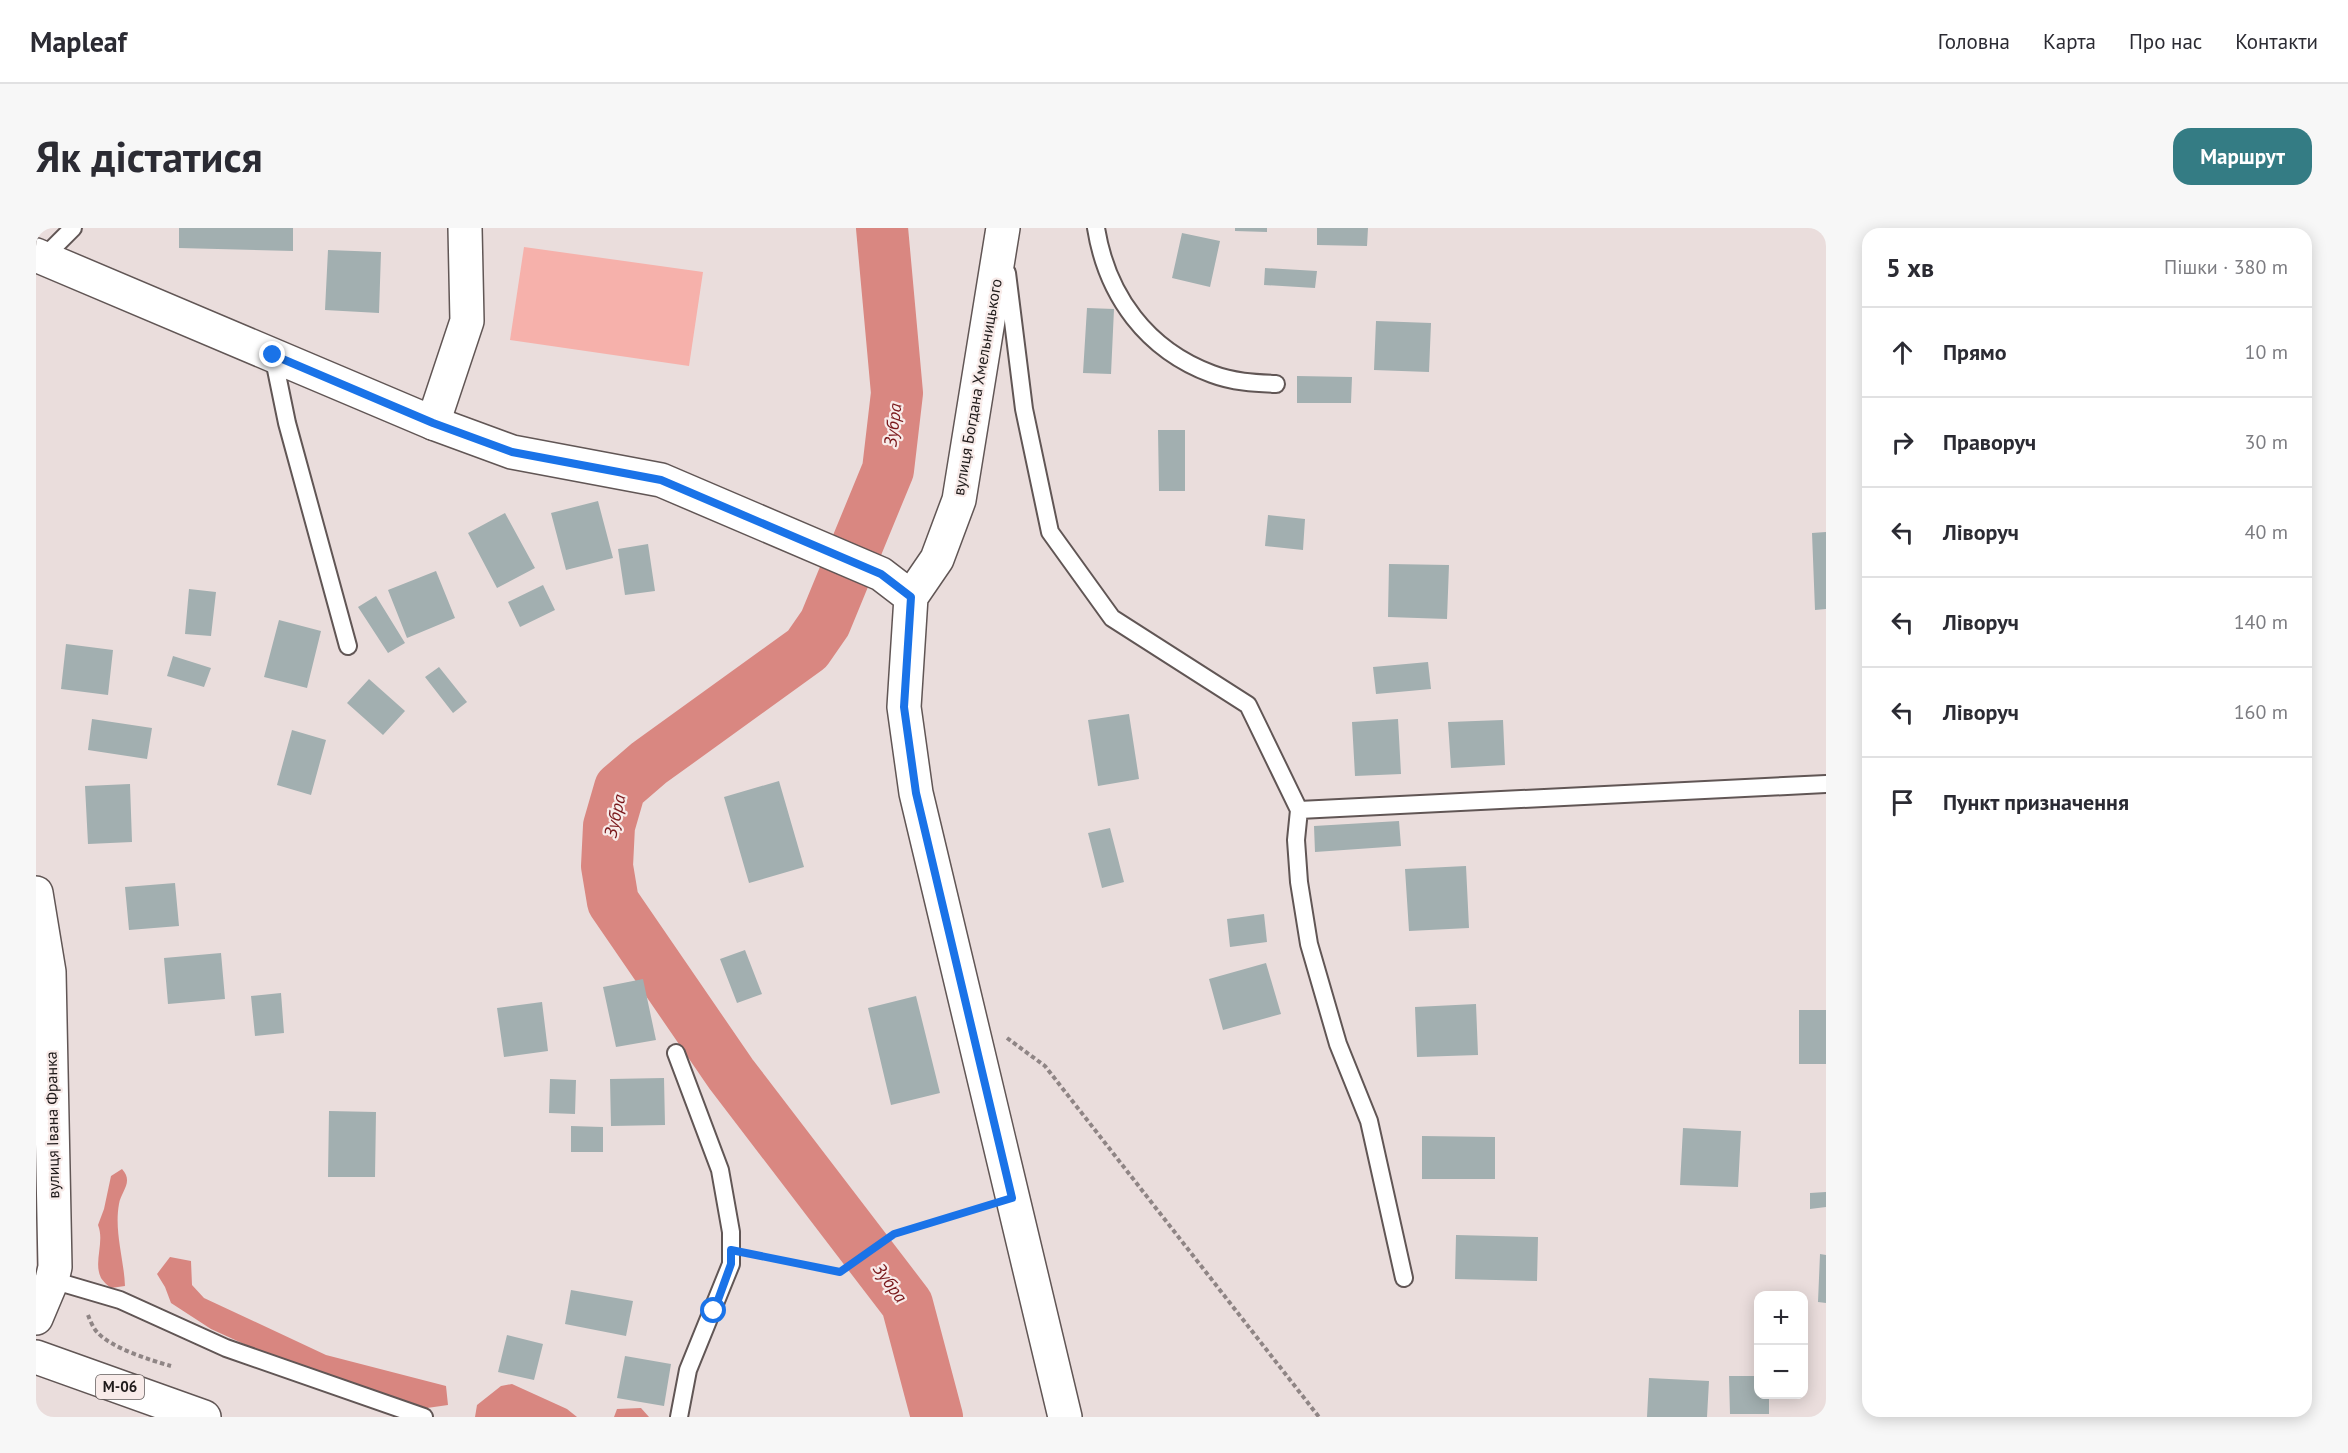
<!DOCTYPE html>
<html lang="uk">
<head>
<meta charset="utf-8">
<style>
  body { margin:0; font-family:"PT Sans",sans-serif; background:#f7f7f7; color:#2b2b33 }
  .controls { position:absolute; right:18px; bottom:18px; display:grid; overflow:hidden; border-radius:12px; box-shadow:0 3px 15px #0003 }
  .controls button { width:54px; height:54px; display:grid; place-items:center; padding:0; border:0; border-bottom:2px solid #e1e1e2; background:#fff; color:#2b2b33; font:30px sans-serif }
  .stop { position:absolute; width:18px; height:18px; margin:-14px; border:4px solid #1a73e8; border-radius:50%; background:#fff }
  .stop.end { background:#1a73e8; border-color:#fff; box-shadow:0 2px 6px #0008 }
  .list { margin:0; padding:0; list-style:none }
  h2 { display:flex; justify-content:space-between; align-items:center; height:78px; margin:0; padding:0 24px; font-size:26px }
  h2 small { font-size:20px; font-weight:400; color:#7c7c81 }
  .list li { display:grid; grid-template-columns:39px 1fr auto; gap:18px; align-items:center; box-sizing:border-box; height:90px; padding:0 24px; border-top:2px solid #e1e1e2 }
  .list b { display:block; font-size:22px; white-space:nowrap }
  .list em { font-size:20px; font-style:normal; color:#7c7c81 }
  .icon { flex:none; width:33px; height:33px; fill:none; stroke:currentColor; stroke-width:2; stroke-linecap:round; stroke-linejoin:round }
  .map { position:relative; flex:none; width:1790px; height:1189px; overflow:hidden; border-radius:18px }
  header { display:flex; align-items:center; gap:36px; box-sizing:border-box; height:84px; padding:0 30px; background:#fff; border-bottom:2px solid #e1e1e2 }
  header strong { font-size:28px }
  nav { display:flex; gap:33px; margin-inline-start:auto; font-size:21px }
  .intro { display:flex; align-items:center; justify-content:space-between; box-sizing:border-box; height:144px; padding:0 36px }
  h1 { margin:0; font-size:42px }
  .button { padding:15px 27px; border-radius:18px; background:#347c84; color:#fff; font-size:21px; font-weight:700 }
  main { display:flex; gap:36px; padding:0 36px }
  aside { flex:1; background:#fff; border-radius:18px; box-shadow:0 3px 15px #0003 }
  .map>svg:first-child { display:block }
  .green { fill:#f6b1ab }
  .forest { fill:#d88680 }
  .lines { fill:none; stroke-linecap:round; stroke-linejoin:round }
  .river { stroke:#d98781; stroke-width:52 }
  .building { fill:#a2afb0 }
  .service-casing { stroke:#615655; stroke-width:20 }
  .minor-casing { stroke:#615655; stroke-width:36 }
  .tertiary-casing { stroke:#615655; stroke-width:36 }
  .secondary-casing { stroke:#615655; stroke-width:36 }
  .trunk-casing { stroke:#615655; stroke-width:36 }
  .path { stroke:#8f8585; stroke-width:4; stroke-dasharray:4.5 3; stroke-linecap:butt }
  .service { stroke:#fff; stroke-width:16 }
  .minor { stroke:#fff; stroke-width:33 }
  .tertiary { stroke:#fff; stroke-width:33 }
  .secondary { stroke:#fff; stroke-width:33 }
  .trunk { stroke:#fff; stroke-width:33 }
  .route { stroke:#1a73e8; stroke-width:8 }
  .labels { text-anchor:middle; stroke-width:4.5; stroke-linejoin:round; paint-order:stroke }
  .shield { fill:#f8ebe9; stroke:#605958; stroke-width:1.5 }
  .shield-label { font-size:15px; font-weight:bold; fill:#1f1a1a }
  .street-label { font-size:16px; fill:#1f1a1a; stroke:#f8ebe9 }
  .water-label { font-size:18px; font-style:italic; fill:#7a181b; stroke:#f8ebe9 }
</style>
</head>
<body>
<header>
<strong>Mapleaf</strong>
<nav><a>Головна</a><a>Карта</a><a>Про нас</a><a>Контакти</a></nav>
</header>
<div class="intro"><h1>Як дістатися</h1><a class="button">Маршрут</a></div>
<main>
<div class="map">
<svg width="1790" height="1189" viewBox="0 0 1790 1189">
  <rect width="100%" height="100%" fill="#eadddc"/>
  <!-- green -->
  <path class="green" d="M488 19 667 44 653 138 474 112Z"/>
  <!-- forest -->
  <path class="forest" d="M86 941C98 954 85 963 83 976 78 1003 88 1031 89 1058L75 1060C72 1058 67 1053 65 1050 57 1034 69 1014 62 997L68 981 75 948Z
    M134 1029 155 1033 156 1057 168 1070 290 1127 410 1158 412 1177 391 1180 221 1122 175 1101 135 1075 129 1059 121 1046Z
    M476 1156 531 1181 541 1189H439L441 1177 465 1158Z
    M605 1180 613 1189H578L581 1181Z"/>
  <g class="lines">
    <!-- river -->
    <path class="river" d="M846 0 861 165 852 242 789 395 771 421 613 535 584 560 573 598 571 638 577 674 695 846 871 1076 901 1189"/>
  </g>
  <!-- building -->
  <path class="building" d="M143 0H257V23L143 20Z
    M1199 0H1231V4L1199 3Z
    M1281 0H1332L1331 18 1281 17Z
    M1146 5 1184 13 1174 59 1136 50Z
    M292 22 345 24 343 85 289 82Z
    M1229 40 1281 43 1279 60 1228 57Z
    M1051 80 1078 81 1075 146 1047 145Z
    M1340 93 1395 95 1393 144 1338 142Z
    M1261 148 1316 149 1315 175H1261Z
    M1122 202H1149V263H1123Z
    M562 273 577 330 530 342 515 285Z
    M469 285 499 340 461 360 432 305Z
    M1232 287 1269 291 1267 322 1229 318Z
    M1790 304V381L1779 382 1776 305Z
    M612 316 619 363 589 367 582 321Z
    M1353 336 1413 337 1411 391 1352 389Z
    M400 343 419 390 371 410 352 362Z
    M507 357 519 382 484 399 472 374Z
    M153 361 180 364 175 408 149 406Z
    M340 368 369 415 352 425 322 379Z
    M243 392 285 403 271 460 228 449Z
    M30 416 77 422 72 467 25 461Z
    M137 428 175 440 168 459 131 448Z
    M1392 434 1395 461 1340 466 1337 439Z
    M403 439 431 474 417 485 389 449Z
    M333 451 369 483 347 507 311 475Z
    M1093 486 1103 551 1062 558 1052 492Z
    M56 491 116 500 111 531 52 522Z
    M1362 491 1365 546 1319 548 1316 494Z
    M1467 492 1469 537 1415 540 1412 494Z
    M256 502 290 512 275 567 241 557Z
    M743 553 768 639 713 655 688 569Z
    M94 556 96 614 52 616 49 558Z
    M1363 593 1365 618 1279 624 1278 598Z
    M1074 600 1088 654 1066 660 1052 605Z
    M1430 638 1433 700 1373 703 1369 641Z
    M139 655 143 698 93 702 89 659Z
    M1228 686 1231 714 1194 719 1191 691Z
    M709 722 726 766 701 775 684 731Z
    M185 725 189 771 132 776 128 730Z
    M1230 735 1245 786 1187 802 1173 751Z
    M607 751 620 812 580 819 567 759Z
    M245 765 248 805 219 808 215 768Z
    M880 768 904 865 855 877 832 780Z
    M506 774 512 823 468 829 461 780Z
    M1440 776 1442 827 1381 829 1379 779Z
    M1763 782H1790V836H1763Z
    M628 850 629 897 575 898 574 851Z
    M514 851 540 852 539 886 513 885Z
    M293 883 340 884 339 949H292Z
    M535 898 567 899V924H535Z
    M1647 900 1705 903 1702 959 1644 957Z
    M1386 908 1459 909V951H1386Z
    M1790 964V979L1774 981V965Z
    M1420 1007 1502 1009 1501 1053 1419 1051Z
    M1784 1026 1790 1027V1075L1782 1074Z
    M535 1062 597 1073 590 1108 529 1096Z
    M471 1107 507 1116 498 1152 462 1144Z
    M589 1128 635 1136 628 1178 581 1170Z
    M1693 1148H1722V1166H1733V1186H1694Z
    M1613 1150 1673 1153 1671 1189H1611Z"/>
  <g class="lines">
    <defs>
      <path id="service" d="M1060 0C1071 68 1111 122 1176 146 1197 154 1218 155 1240 156
        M8 29 37 0
        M971 45 988 181 1014 304 1076 390 1212 477 1263 582 1790 556
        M237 127 251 195 312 418
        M1263 582 1260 612 1263 654 1273 716 1302 816 1333 893 1368 1050
        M640 825 684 942 695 1004V1036L652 1142 643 1189
        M16 1052 84 1072 190 1120 388 1189"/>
      <path id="minor" d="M397 195 431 93 429 0"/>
      <path id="tertiary" d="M967 0 923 272 901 331 875 369 868 479 880 565 1029 1189
        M0 27 397 195 476 224 625 252 845 346 875 369"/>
      <path id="secondary" d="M0 665 13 744 19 1039 16 1052 0 1090"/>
      <path id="trunk" d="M0 1129 168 1189"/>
    </defs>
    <!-- service casing -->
    <use href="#service" class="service-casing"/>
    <!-- minor casing -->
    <use href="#minor" class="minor-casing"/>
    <!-- tertiary casing -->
    <use href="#tertiary" class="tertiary-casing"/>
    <!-- secondary casing -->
    <use href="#secondary" class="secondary-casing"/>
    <!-- trunk casing -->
    <use href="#trunk" class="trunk-casing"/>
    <!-- path -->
    <path class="path" d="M971 810 1009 838 1283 1189
      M716 1026 804 1044 858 1006 949 979
      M52 1087C54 1092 57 1100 61 1104 75 1120 114 1132 135 1138"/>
    <!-- service -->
    <use href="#service" class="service"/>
    <!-- minor -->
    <use href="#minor" class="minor"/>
    <!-- tertiary -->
    <use href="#tertiary" class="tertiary"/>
    <!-- secondary -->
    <use href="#secondary" class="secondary"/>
    <!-- trunk -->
    <use href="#trunk" class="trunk"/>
  </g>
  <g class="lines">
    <!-- route -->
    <path class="route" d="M237 127 397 195 476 224 625 252 845 346 875 369 868 479 880 565 976 970 858 1006 804 1044 695 1022V1036L678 1083"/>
  </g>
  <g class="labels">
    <!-- shield labels -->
    <rect class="shield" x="60" y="1147" width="48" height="24" rx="4.5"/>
    <g class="shield-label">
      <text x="84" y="1164">М-06</text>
    </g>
    <!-- street labels -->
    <g class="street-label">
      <text transform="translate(941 159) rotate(-80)" y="6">вулиця Богдана Хмельницького</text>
      <text transform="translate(16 897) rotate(-91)" y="6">вулиця Івана Франка</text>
    </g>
    <!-- water labels -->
    <g class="water-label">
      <text transform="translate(857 197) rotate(-83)" y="6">Зубра</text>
      <text transform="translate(579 588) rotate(-77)" y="6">Зубра</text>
      <text transform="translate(854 1055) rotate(54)" y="6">Зубра</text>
    </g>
  </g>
</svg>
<div class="controls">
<button>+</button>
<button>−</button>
</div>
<div class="stop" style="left:678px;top:1083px"></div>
<div class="stop end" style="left:237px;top:127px"></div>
</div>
<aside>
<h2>5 хв<small>Пішки · 380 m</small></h2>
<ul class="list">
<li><svg class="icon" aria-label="ahead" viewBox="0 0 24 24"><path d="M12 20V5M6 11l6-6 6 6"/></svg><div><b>Прямо</b></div><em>10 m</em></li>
<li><svg class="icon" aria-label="right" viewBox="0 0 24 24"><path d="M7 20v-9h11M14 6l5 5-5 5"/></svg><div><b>Праворуч</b></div><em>30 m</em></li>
<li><svg class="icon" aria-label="left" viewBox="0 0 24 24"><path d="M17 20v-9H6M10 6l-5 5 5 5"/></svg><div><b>Ліворуч</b></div><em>40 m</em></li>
<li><svg class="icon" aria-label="left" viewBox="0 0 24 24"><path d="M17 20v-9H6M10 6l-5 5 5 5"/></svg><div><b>Ліворуч</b></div><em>140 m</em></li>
<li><svg class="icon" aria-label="left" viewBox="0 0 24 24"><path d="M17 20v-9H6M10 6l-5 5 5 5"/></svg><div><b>Ліворуч</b></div><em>160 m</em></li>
<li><svg class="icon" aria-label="arrive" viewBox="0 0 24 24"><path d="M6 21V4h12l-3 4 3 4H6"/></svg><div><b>Пункт призначення</b></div></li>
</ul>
</aside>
</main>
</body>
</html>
